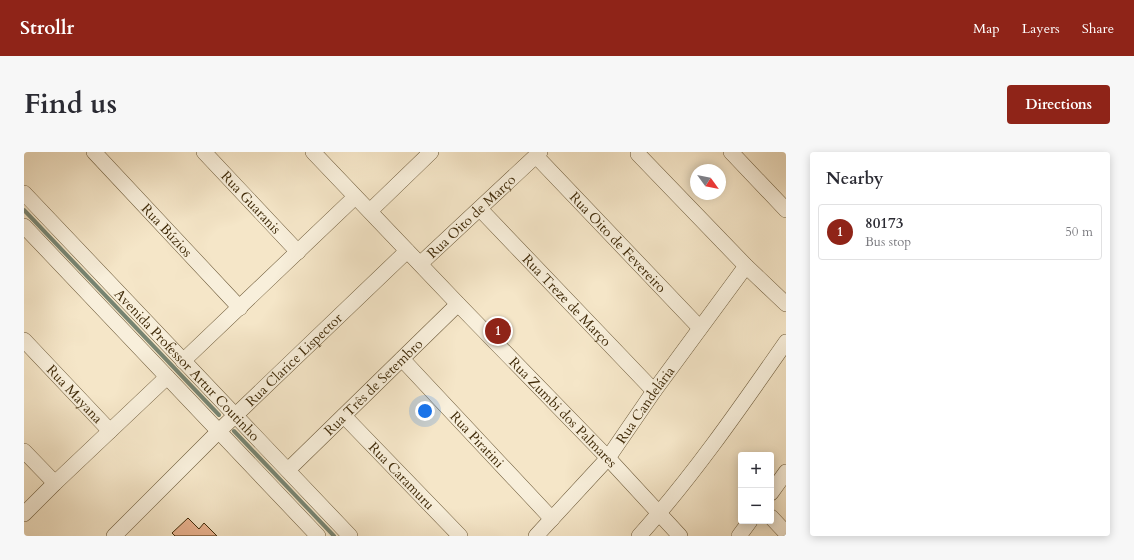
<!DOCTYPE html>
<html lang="en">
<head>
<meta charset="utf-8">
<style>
  body { margin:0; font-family:Cardo,serif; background:#f7f7f7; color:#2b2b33 }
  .controls { position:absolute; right:12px; bottom:12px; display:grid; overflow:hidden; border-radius:4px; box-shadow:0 2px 10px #0003 }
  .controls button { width:36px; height:36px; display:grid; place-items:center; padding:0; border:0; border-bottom:1px solid #e1e1e2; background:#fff; color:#2b2b33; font:20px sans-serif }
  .compass { position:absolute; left:666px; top:12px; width:36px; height:36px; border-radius:50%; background:#fff; box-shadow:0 2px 10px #0003; rotate:123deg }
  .you { position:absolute; left:401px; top:259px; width:14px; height:14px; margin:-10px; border:3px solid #fff; border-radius:50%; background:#1a73e8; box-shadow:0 0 0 6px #1a73e833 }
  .badge { display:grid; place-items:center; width:26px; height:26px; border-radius:50%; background:#8f2418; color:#fff; font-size:13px; font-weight:700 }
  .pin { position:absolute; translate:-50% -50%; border:2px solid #fff; box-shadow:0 1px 4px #0006 }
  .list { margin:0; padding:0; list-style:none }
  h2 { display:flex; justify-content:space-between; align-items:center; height:52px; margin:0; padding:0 16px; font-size:17px }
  h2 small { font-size:13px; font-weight:400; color:#7c7c81 }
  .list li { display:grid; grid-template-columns:26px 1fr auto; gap:12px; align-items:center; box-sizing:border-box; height:56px; margin:0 8px 8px; padding:0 8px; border:1px solid #e1e1e2; border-radius:4px }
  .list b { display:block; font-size:15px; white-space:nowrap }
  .list p { margin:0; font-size:13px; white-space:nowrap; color:#7c7c81 }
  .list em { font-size:13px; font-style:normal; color:#7c7c81 }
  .map { position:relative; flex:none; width:762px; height:384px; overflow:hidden; border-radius:4px }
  header { display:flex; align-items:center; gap:24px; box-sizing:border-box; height:56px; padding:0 20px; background:#8f2418; color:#fff }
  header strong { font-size:19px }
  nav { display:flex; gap:22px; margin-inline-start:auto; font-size:14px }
  .intro { display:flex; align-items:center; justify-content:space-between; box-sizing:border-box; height:96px; padding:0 24px }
  h1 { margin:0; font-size:28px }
  .button { padding:10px 18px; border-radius:4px; background:#8f2418; color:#fff; font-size:14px; font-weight:700 }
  main { display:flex; gap:24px; padding:0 24px }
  aside { flex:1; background:#fff; border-radius:4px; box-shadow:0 2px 10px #0003 }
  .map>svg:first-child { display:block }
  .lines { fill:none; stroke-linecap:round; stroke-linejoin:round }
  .stream { stroke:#778471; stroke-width:4 }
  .building { fill:#eab390; stroke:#402b09 }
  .minor-casing { stroke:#6d5a39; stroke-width:16 }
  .minor { stroke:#f8efdb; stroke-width:15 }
  .labels { text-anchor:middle; stroke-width:3; stroke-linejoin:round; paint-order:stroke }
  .street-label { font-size:14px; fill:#402b09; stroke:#f8efdb }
</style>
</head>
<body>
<header>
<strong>Strollr</strong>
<nav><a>Map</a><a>Layers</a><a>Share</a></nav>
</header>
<div class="intro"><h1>Find us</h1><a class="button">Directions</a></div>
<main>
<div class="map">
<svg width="762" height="384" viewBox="0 0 762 384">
  <rect width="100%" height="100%" fill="#f5e6c8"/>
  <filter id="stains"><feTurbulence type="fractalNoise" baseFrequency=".005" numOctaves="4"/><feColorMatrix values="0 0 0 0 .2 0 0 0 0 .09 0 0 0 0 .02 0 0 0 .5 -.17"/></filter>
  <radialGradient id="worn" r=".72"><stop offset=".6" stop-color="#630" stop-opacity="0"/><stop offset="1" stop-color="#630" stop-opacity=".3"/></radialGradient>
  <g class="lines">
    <!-- stream -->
    <path class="stream" d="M0 58 195 263
      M210 279 310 384"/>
  </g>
  <!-- building -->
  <path class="building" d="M164 366 175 377 180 371 193 384H151L148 381Z"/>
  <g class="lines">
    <defs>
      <g id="minor">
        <path id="s1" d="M70 0 216 156"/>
        <path id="s2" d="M180 0 274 100"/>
        <path id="s3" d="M289 0 434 152 584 306 656 384"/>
        <path d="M707 0 762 58"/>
        <path d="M614 2 722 114 762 152"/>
        <path id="s4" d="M512 4 676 176"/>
        <path id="s5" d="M0 41 326 384"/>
        <path id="s6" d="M456 57 630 239"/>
        <path d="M346 59 407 0"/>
        <path d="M0 74 294 384"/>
        <path id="s7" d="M396 112 516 0"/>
        <path id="s8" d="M0 188 86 279"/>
        <path id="s9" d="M378 207 528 367"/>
        <path d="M159 209 331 45"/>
        <path id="s10" d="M320 264 436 384"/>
        <path d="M0 299 31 331"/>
        <path id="s11" d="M264 318 434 152"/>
        <path d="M747 341 762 320"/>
        <path d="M0 362 31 331 143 225"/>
        <path d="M747 365 762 381"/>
        <path id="s12" d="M90 384 195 279 383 99"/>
        <path id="s13" d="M512 384 584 306 630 239 722 114"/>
        <path d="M615 384C669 324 716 256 762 190"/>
        <path d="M715 384 726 369"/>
      </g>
    </defs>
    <!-- minor casing -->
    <use href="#minor" class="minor-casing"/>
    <!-- minor -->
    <use href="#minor" class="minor"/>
  </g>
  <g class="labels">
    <!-- street labels -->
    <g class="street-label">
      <text dy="5" stroke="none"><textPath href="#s2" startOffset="69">Rua Guaranis</textPath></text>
      <text dy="5" stroke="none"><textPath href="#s7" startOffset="70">Rua Oito de Março</textPath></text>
      <text dy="5" stroke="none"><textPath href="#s1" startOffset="107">Rua Búzios</textPath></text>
      <text dy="5" stroke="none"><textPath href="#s4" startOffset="119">Rua Oito de Fevereiro</textPath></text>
      <text dy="5" stroke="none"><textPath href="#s6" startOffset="126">Rua Treze de Março</textPath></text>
      <text dy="5" stroke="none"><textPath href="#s12" startOffset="252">Rua Clarice Lispector</textPath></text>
      <text dy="5" stroke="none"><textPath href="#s5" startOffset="237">Avenida Professor Artur Coutinho</textPath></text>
      <text dy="5" stroke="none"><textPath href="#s11" startOffset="119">Rua Três de Setembro</textPath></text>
      <text dy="5" stroke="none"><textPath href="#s8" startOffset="74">Rua Mayana</textPath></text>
      <text dy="5" stroke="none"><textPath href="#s13" startOffset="171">Rua Candelária</textPath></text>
      <text dy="5" stroke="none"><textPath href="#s3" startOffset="361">Rua Zumbi dos Palmares</textPath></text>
      <text dy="5" stroke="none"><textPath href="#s9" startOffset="110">Rua Piratini</textPath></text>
      <text dy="5" stroke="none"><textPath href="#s10" startOffset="83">Rua Caramuru</textPath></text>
    </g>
  </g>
  <rect width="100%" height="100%" filter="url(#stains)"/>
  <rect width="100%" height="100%" fill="url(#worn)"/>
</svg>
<div class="controls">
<button>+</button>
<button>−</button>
</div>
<svg class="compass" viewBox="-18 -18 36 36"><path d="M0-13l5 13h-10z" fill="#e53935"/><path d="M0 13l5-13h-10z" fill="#7c7c81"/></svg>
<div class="you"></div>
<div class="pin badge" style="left:474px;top:179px">1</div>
</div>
<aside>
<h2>Nearby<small></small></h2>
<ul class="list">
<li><span class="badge">1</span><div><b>80173</b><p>Bus stop</p></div><em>50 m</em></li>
</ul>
</aside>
</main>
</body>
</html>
